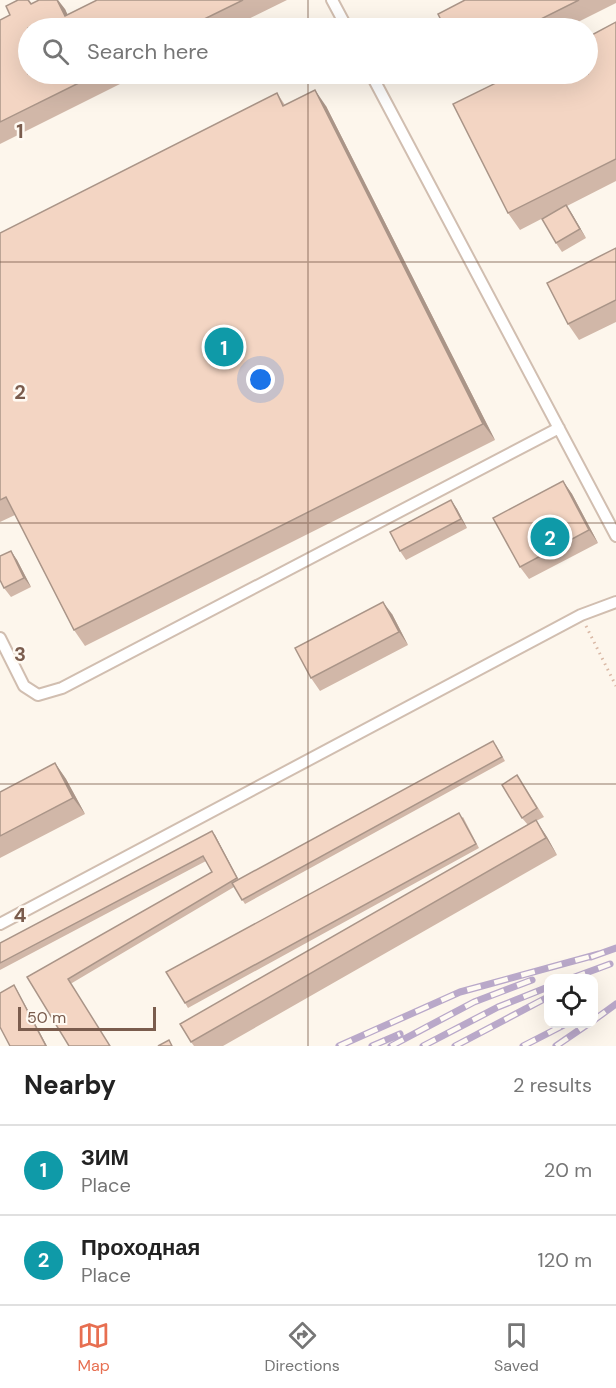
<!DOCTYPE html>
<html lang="en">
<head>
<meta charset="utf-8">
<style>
  body { margin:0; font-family:"DM Sans",sans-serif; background:#f6f6f6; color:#222 }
  .controls { position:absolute; right:18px; bottom:18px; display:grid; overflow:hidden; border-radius:12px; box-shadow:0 6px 24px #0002 }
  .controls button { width:54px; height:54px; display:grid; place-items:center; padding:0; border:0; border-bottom:2px solid #e0e0e0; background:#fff; color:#222; font:30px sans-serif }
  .scale { position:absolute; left:18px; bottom:15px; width:138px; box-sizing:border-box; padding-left:6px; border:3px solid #7a5c4d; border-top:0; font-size:16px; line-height:21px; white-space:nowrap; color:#7a5c4d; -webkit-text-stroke:4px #fffaf3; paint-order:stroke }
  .you { position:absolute; left:261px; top:380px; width:21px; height:21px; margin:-15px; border:4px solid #fff; border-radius:50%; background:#1a73e8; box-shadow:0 0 0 9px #1a73e833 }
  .badge { display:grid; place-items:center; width:39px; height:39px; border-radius:50%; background:#e76f51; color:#fff; font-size:20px; font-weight:700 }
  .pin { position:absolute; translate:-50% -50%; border:3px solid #fff; box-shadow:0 2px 6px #0006 }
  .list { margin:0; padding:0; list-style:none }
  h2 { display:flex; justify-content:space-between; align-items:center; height:78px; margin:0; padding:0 24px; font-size:26px }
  h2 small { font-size:20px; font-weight:400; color:#767676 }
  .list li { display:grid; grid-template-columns:39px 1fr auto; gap:18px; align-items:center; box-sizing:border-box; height:90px; padding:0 24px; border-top:2px solid #e0e0e0 }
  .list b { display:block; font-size:22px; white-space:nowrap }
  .list p { margin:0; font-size:20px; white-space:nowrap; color:#767676 }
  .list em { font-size:20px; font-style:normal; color:#767676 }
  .icon { flex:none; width:33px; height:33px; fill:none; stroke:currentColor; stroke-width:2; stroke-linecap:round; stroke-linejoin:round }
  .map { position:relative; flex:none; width:616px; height:1046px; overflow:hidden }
  .search { position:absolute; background:#fff; box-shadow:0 6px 24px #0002; left:18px; right:18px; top:18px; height:66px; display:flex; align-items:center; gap:15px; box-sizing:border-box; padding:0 21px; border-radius:33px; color:#767676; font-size:22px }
  .sheet { height:258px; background:#fff }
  nav { display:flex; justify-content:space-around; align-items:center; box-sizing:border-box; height:84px; border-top:2px solid #e0e0e0; background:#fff; font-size:16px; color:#767676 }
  nav a { display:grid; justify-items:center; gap:3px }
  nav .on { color:#e76f51 }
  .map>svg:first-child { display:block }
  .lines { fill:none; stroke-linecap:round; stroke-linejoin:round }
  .lane-casing { stroke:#d1beb0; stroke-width:14 }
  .path { stroke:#d9b8a5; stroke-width:3; stroke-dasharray:1.5 4.5; stroke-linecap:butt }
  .lane { stroke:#fff; stroke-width:10 }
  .rail-casing { stroke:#b9a8c9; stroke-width:7 }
  .rail { stroke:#fffaf3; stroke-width:4.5; stroke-dasharray:14; stroke-linecap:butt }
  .wall { fill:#d1b7a8 }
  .shaded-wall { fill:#aa9588 }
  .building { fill:#f3d5c3; stroke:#aa9588; stroke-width:1.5 }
  .grid { fill:none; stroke:#7a5c4d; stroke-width:1.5; stroke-opacity:0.55 }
  .grid-label { font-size:20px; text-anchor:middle; font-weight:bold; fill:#7a5c4d; stroke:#fffaf3; stroke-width:5; stroke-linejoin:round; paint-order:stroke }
</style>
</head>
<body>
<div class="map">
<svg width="616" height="1046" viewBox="0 0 616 1046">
  <rect width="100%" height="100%" fill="#fdf6ec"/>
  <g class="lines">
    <defs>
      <path id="lane" d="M332 0 347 28
        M371 74 616 536
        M0 638 24 686 38 695 62 688 559 428
        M0 924 581 615 616 602"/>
    </defs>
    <!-- lane casing -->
    <use href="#lane" class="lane-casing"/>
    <!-- path -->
    <path class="path" d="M586 626 616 686"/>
    <!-- lane -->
    <use href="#lane" class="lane"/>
    <defs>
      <path id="rail" d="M591 957 616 948
        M572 978 610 964
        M594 1020 616 1004
        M339 1046 460 992 599 954
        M372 1046 400 1034
        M391 1046 474 1002 532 980
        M423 1046 498 1007 548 987
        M455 1046 548 997
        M523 1046 566 1024
        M556 1046 588 1024"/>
    </defs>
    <!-- rail casing -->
    <use href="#rail" class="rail-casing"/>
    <!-- rail -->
    <use href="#rail" class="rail"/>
  </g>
  <!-- wall -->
  <path class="wall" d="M18 0H29L32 4 65 9 67 15 97 0H287L230 28H28V74H140L0 144V20L10 15Z
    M465 0H616V3L566 28H445Z
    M616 22V181L567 206 586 238 562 252 556 243 547 216 520 230 508 213Z
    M277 93 285 105 326 106 495 440 85 646 74 630 15 515 0 522V233Z
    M616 248V322L579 340 568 324Z
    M563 481 572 494 598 543 529 579 520 567Z
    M451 500 457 509 467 528 406 560 400 551Z
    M11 551 17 560 31 587 11 597 4 588Z
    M392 614 408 645 320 691 311 678Z
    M496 745 505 761 245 904 234 887 72 983 27 977 212 872 206 861 0 970V943L215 835 239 880Z
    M55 763 66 779 85 814 0 858V792Z
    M523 784 544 817 536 821 547 837 557 855 223 1046H194L191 1042 528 825 522 818Z
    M463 817 479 848 188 1008 185 1003Z"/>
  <!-- shaded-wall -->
  <path class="shaded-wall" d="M57 0H58L65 9 74 28 65 16Z
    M315 90 326 106 495 440 483 424Z
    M566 205 572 214 586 238 580 229Z
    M563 481 572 494 598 543 589 530Z
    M451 500 457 509 467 528 461 519Z
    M11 551 17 560 31 587 24 578Z
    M383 602 392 614 408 645 399 632Z
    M55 763 66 779 85 814 73 798Z
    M536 820 547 837 557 855 546 838Z
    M212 831 215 835 240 883 237 878Z
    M14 985 17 990 47 1046H46Z"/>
  <!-- building -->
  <path class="building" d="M18 0H28L31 4 39 0H57L65 16 97 0H243L186 28H28V74H97L0 122V20L10 15 6 6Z
    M465 0H579L523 28H445L438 14Z
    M616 22V159L508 213 453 104 514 74H588V37Z
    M315 90 483 424 74 630 6 497 0 500V233L277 93 283 106Z
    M566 205 580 229 556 243 542 219Z
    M616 248V300L568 324 547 283Z
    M563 481 589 530 520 567 493 518Z
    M451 500 461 519 400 551 390 532Z
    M11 551 24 578 4 588 0 580V556Z
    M383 602 399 632 311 678 295 648Z
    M493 741 502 757 242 900 232 883Z
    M55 763 73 798 0 836V792Z
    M517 775 537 808 522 818 502 785Z
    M459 813 476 844 185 1003 166 972Z
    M536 820 546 838 191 1042 180 1024Z
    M212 831 237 878 68 979 110 1046H69L27 977 212 872 203 856 0 963V943Z
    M14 985 46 1046H10L0 1027V993Z
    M169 1040 172 1046H158Z"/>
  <!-- grid -->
  <path class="grid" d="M308 0V28M308 74V1046M0 262H616M0 523H616M0 784H616"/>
  <g class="grid-label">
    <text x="20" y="138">1</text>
    <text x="20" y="399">2</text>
    <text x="20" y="661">3</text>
    <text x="20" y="922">4</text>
  </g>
</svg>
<div class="controls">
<button><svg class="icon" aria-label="locate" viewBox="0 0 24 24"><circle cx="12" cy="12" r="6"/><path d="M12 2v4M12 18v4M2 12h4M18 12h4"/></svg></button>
</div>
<div class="scale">50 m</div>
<div class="you"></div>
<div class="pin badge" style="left:224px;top:347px;background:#0f9aa8">1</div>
<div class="pin badge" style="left:550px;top:537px;background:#0f9aa8">2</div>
<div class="search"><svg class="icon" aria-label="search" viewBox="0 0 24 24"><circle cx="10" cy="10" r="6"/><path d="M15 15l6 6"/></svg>Search here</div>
</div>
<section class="sheet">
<h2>Nearby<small>2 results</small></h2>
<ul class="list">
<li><span class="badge" style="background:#0f9aa8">1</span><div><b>ЗИМ</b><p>Place</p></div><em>20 m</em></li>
<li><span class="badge" style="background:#0f9aa8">2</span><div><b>Проходная</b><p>Place</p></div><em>120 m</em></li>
</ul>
</section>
<nav>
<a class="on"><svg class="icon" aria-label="map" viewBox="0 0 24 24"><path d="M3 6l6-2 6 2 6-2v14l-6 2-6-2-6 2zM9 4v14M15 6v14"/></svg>Map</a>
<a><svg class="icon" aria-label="directions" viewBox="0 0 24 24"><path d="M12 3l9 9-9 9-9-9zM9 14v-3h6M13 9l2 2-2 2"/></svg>Directions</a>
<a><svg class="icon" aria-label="saved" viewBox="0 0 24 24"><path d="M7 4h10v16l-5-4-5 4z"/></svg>Saved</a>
</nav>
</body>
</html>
